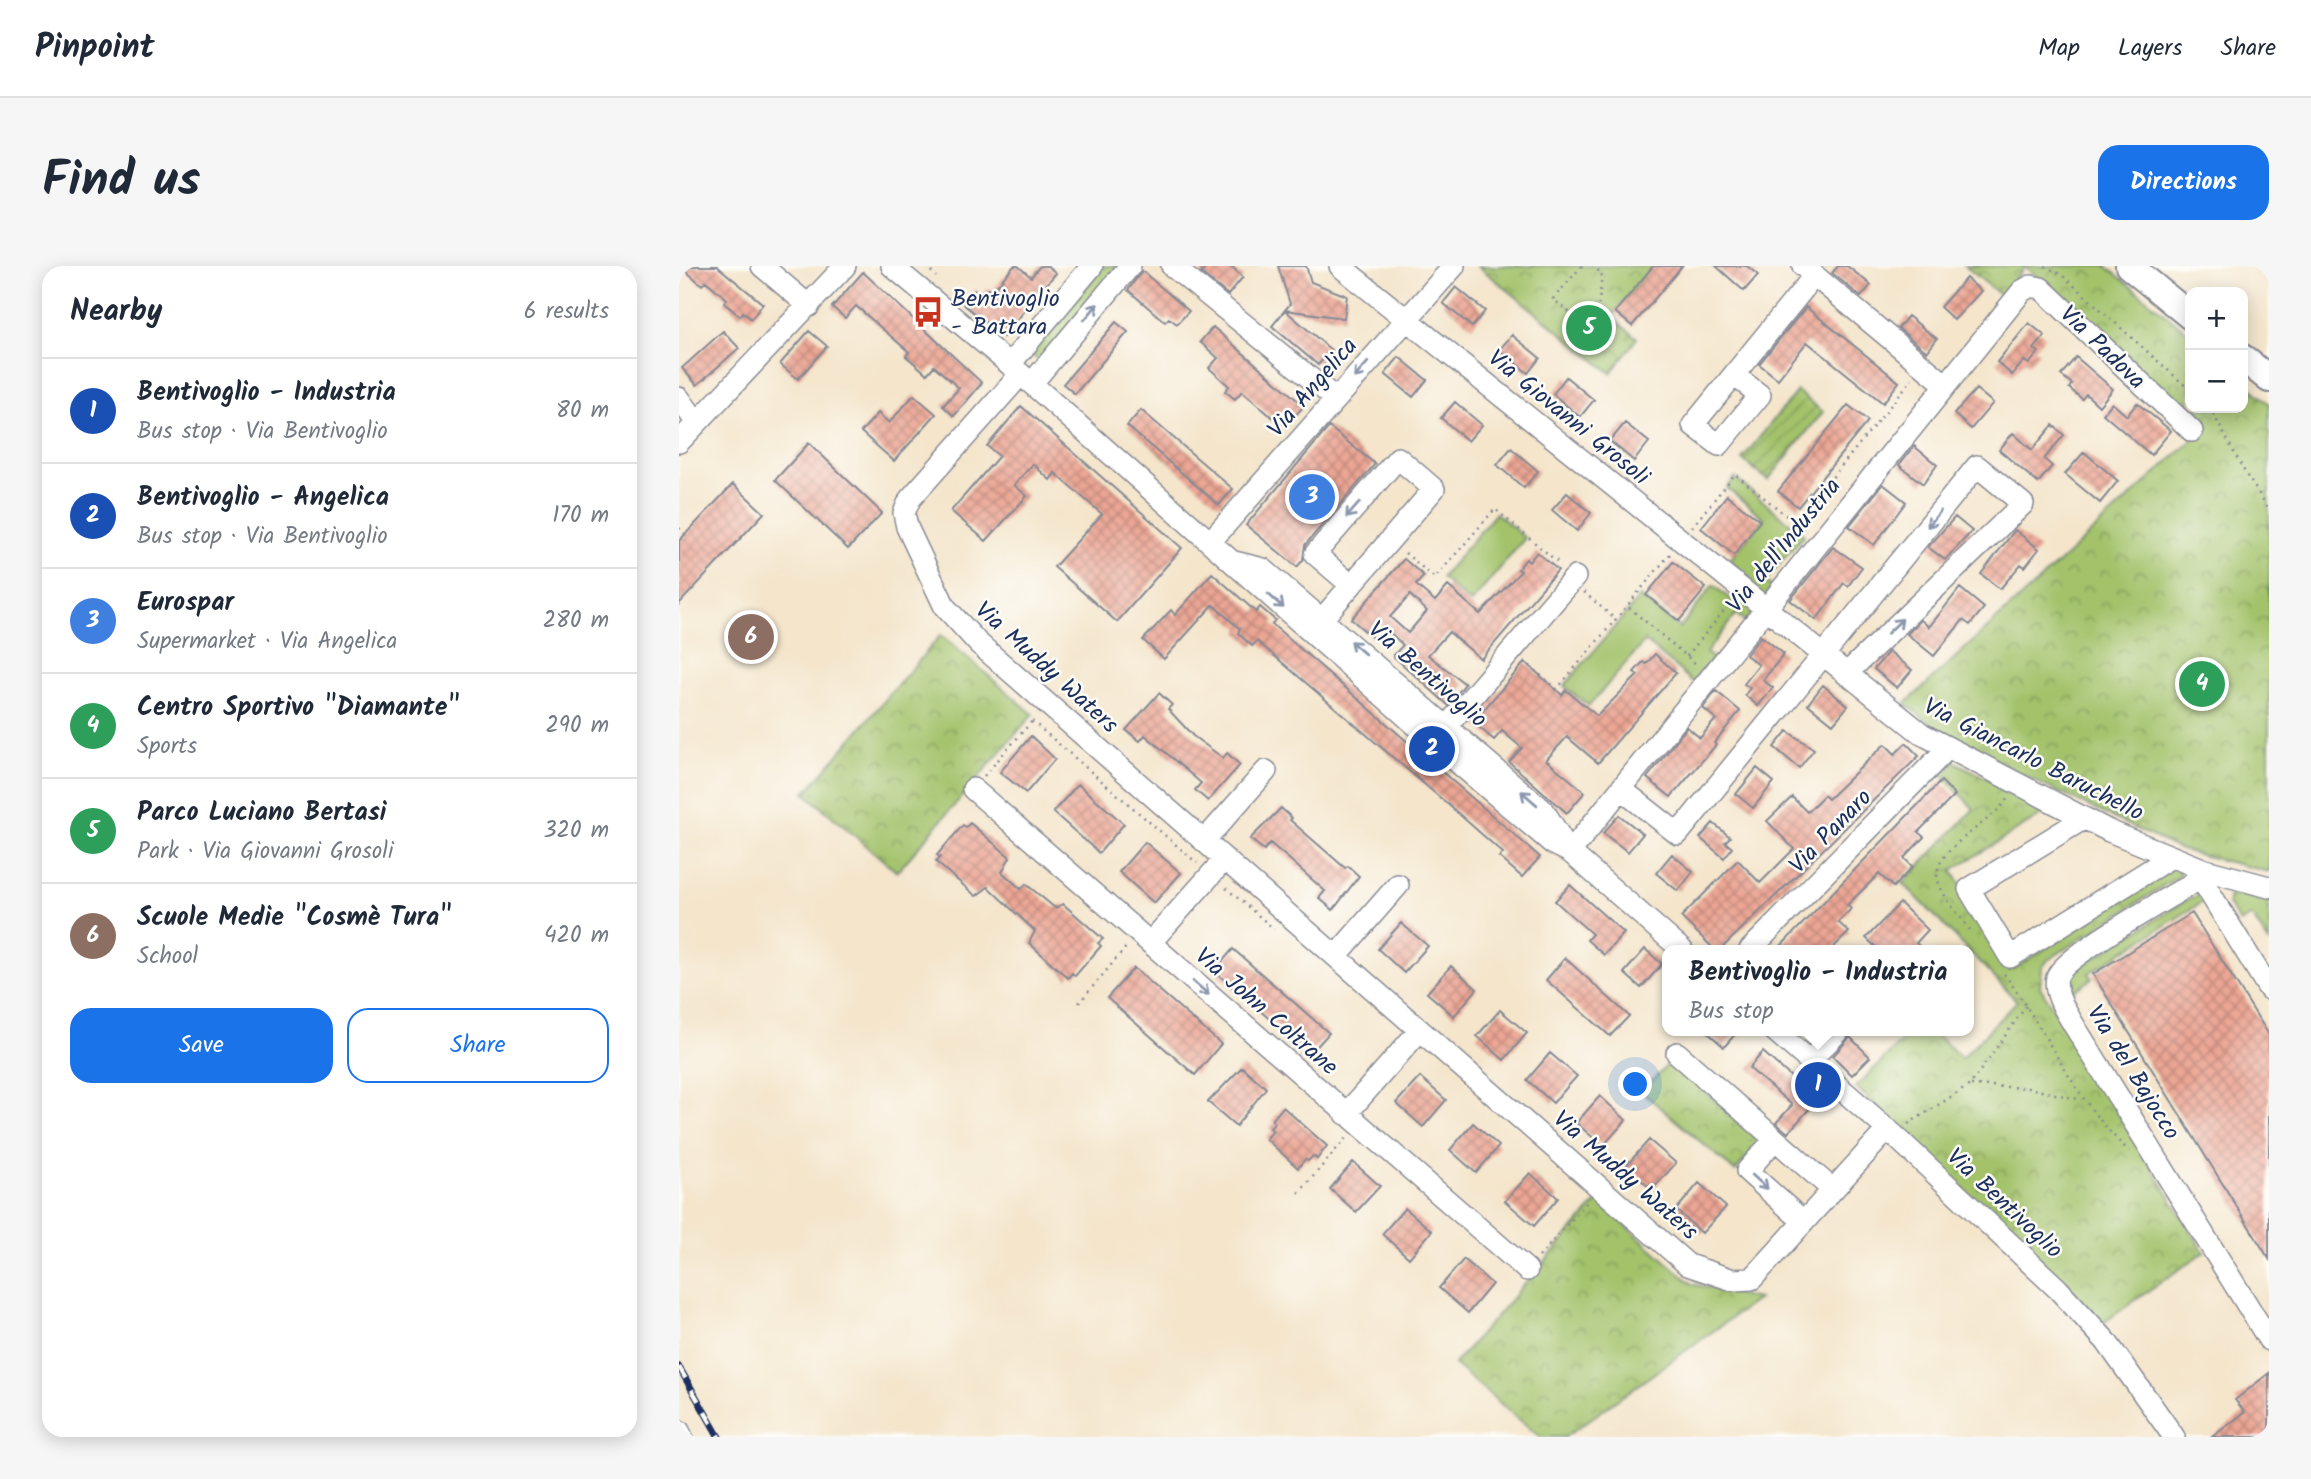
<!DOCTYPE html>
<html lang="en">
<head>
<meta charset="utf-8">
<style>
  body { margin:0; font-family:Kalam,sans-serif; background:#f6f6f7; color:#1f2937 }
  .controls { position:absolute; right:21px; top:21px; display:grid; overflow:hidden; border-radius:14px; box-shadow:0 4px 18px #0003 }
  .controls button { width:63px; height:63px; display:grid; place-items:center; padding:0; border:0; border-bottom:2px solid #e0e1e3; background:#fff; color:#1f2937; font:35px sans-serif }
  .you { position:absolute; left:957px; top:819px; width:24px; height:24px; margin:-18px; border:5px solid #fff; border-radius:50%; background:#1a73e8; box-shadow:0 0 0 10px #1a73e833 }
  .badge { display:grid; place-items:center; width:46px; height:46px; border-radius:50%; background:#1a73e8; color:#fff; font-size:23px; font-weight:700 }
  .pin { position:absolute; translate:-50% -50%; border:4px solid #fff; box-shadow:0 2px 7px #0006 }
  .popup { position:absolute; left:983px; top:679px; width:312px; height:91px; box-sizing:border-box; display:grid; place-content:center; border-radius:14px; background:#fff; filter:drop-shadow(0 2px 5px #0005); font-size:23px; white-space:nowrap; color:#747a83 }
  .popup b { font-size:26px; color:#1f2937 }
  .popup::after { content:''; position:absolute; left:50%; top:100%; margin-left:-14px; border:14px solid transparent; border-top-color:#fff }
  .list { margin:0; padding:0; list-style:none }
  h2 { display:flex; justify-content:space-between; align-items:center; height:91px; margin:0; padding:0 28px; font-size:30px }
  h2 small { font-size:23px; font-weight:400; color:#747a83 }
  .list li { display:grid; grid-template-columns:46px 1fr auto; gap:21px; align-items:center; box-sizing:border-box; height:105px; padding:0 28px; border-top:2px solid #e0e1e3 }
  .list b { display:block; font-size:26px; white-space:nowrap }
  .list p { margin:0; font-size:23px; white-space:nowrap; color:#747a83 }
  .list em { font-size:23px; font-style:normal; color:#747a83 }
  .actions { display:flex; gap:14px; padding:21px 28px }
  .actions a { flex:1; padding:16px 0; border:2px solid #1a73e8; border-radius:21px; text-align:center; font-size:24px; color:#1a73e8 }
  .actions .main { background:#1a73e8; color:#fff }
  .map { position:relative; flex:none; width:1590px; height:1171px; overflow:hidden; border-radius:21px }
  header { display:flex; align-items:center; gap:42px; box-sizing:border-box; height:98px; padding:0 35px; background:#fff; border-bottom:2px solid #e0e1e3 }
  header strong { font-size:33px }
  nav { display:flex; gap:38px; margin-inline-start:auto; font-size:24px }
  .intro { display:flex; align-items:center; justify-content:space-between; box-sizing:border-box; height:168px; padding:0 42px }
  h1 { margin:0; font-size:49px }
  .button { padding:18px 32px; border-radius:21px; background:#1a73e8; color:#fff; font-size:24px; font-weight:700 }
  main { display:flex; gap:42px; padding:0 42px }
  aside { flex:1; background:#fff; border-radius:21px; box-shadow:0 4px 18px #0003 }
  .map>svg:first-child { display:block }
  .grass { fill:#a3c26a; stroke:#5f7864; stroke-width:2 }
  .park { fill:url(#park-crowns); stroke:#5f7864; stroke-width:2 }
  .garden { fill:url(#garden-furrows); stroke:#5f7864; stroke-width:2 }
  .building { fill:url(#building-cross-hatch); fill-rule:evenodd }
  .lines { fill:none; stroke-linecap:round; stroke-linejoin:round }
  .minor-casing { stroke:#888a94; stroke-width:24 }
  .major-casing { stroke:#888a94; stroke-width:30 }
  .path { stroke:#888a94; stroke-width:2.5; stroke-dasharray:2 5; stroke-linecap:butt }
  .minor { stroke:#fff; stroke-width:21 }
  .major { stroke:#fff; stroke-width:26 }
  .rail-casing { stroke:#1b2f5e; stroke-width:7 }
  .rail { stroke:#fdfcf7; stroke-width:4.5; stroke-dasharray:13; stroke-linecap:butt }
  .oneway { stroke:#8d97ae }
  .labels { text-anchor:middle; stroke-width:5; stroke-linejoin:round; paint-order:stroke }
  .poi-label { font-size:24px; fill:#1b2f5e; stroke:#fdfcf7; text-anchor:start }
  .street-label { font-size:24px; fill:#1b2f5e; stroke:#fdfcf7 }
</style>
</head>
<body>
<header>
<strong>Pinpoint</strong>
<nav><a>Map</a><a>Layers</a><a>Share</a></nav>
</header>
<div class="intro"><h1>Find us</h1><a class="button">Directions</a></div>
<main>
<aside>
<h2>Nearby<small>6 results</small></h2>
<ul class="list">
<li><span class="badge" style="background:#1a4fb4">1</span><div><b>Bentivoglio - Industria</b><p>Bus stop · Via Bentivoglio</p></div><em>80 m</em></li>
<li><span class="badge" style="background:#1a4fb4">2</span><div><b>Bentivoglio - Angelica</b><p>Bus stop · Via Bentivoglio</p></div><em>170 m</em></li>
<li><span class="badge" style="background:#3f7fe0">3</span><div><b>Eurospar</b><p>Supermarket · Via Angelica</p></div><em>280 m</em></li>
<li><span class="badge" style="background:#2e9e5b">4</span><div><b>Centro Sportivo &quot;Diamante&quot;</b><p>Sports</p></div><em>290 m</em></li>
<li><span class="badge" style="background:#2e9e5b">5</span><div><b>Parco Luciano Bertasi</b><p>Park · Via Giovanni Grosoli</p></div><em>320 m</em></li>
<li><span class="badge" style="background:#8d6e63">6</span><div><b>Scuole Medie &quot;Cosmè Tura&quot;</b><p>School</p></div><em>420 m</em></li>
</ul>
<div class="actions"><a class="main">Save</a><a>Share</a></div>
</aside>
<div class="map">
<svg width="1590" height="1171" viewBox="0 0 1590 1171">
  <defs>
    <pattern id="park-crowns" width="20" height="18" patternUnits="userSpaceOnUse" patternTransform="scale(1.75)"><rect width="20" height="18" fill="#a3c26a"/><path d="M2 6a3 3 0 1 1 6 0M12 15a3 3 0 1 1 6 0" fill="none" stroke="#849e5a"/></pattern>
    <pattern id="garden-furrows" width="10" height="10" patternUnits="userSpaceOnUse" patternTransform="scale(1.75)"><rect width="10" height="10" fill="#a3c26a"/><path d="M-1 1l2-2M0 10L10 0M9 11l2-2" fill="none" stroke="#849e5a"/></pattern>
    <pattern id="building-cross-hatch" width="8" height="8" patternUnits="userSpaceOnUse" patternTransform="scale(1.75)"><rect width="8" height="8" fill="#eca694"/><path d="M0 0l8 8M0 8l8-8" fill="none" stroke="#be887c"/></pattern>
  </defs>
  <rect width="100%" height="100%" fill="#fdfcf7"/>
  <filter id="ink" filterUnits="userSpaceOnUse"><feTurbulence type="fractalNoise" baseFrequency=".0143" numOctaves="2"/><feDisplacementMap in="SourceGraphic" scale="14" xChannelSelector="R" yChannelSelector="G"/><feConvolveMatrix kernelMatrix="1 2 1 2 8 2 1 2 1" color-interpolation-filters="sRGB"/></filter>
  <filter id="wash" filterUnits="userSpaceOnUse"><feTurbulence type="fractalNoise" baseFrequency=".00686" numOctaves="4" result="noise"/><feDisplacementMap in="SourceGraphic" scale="28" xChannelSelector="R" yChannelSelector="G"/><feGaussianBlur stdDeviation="1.57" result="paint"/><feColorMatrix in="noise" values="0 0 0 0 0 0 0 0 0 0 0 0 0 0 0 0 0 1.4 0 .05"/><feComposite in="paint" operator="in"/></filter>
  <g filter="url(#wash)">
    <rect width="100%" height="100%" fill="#f4e5cb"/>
    <!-- grass -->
    <path class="grass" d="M424 0H442L361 96 351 87Z
      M1056 212 1125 269 1086 315 1094 322 1086 332 1063 313 1066 309 1050 295 1085 252 1048 222Z
      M817 247 846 272 792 337 762 312Z
      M1034 319 1055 336 1060 331 1077 344 1067 356 1057 348 1027 387 1034 392 1014 416 966 375 910 440 885 420 961 331 1001 362Z
      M1557 628 1590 636V677L1573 650 1561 657 1549 638V631Z
      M1524 629 1528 633 1410 707 1413 713 1390 728 1388 719 1393 706 1511 632Z"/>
    <!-- park -->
    <path class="park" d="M799 0H974L932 51 958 72 932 107Z
      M1286 0H1427L1511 68V142H1564V115L1590 138V606L1502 584 1282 480 1226 438 1523 165 1374 23 1346 1 1323 30Z
      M262 369 354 448 218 606 126 527Z
      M1276 496 1371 544 1273 604 1334 703 1495 601 1501 603 1500 610 1369 694 1363 702 1361 721 1525 986 1424 1057 1177 821 1233 765H1253L1283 792 1338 735 1224 617 1295 543 1263 509Z
      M992 795 1082 876 1056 905 963 826Z
      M919 935 1013 1018 1079 1033 886 1171H861L775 1098Z"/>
    <!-- garden -->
    <path class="garden" d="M1118 125 1144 146 1089 214 1063 193Z"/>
    <g id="blocks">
      <!-- building -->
      <path class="building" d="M1 0H38L84 38 72 53 64 46 61 50 45 37 48 33 27 15 23 19Z
        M335 0H339L352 11 361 0H369L377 7 324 71 284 38 296 24 303 30 309 22 313 25Z
        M529 0H552L564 11 549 29 522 7Z
        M599 0H627L632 16 668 30 665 52 606 44 611 38Z
        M974 0H1003L953 60 936 46Z
        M1037 0H1068L1079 9 1065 25Z
        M1159 0H1168L1192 19 1182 31 1153 7Z
        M463 5 510 45 498 58 490 52 486 56 449 24Z
        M184 6 303 117 275 150 264 140 280 122 255 100 248 108 227 90 230 86 177 40 166 52 153 41Z
        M1287 12 1302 25 1275 54 1261 41Z
        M777 21 806 45 793 61 764 37Z
        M1127 41 1220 116 1204 137 1128 76 1099 113 1080 98Z
        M606 44 652 84 639 99 593 60Z
        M1229 50 1258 73 1248 86 1219 62Z
        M437 56 449 66 396 128 384 118Z
        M1350 57 1366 70 1355 83 1360 86 1350 98 1345 95 1333 109 1318 96Z
        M534 61 625 140 612 154 609 151 602 159 563 125 556 133 546 125 550 120 530 102 539 92 521 76Z
        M44 65 60 82 18 119 3 102Z
        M130 65 148 80 119 113 101 98Z
        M833 69 861 92 849 107 820 84Z
        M720 91 748 114 734 131 706 108Z
        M1397 91 1434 123 1420 140 1407 128 1403 133 1390 122 1393 118 1382 109Z
        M887 111 915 134 901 151 874 128Z
        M1297 123 1314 137 1292 163 1275 148Z
        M235 129 257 148 215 195 182 166 199 147 210 157Z
        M776 136 803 159 789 175 762 152Z
        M1433 137 1448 150 1458 137 1492 165 1472 189 1424 148Z
        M1169 139 1189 155 1119 241 1099 225Z
        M342 140 503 282 438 356 375 301 423 248 376 207 371 214 354 198 335 219 348 230 307 275 272 245 320 190 308 180Z
        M462 144 554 223 540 239 448 160Z
        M946 157 970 176 955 195 931 175Z
        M1374 159 1385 169 1365 193 1373 200 1359 217 1320 184 1334 167 1353 184Z
        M650 161 696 198 626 279 624 294 618 301 567 259Z
        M130 177 203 247 169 283 96 214Z
        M1235 180 1258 199 1244 218 1220 199Z
        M832 182 859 205 845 222 818 199Z
        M1405 186 1439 215 1421 237 1386 208Z
        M54 218 85 247 0 338V275Z
        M1204 218 1227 236 1195 279 1170 260Z
        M888 227 912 247 898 265 873 244Z
        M1048 229 1081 255 1055 289 1022 262Z
        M1276 251 1293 265 1266 294 1249 281Z
        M1336 264 1360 283 1346 301 1342 298 1321 323 1302 308Z
        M1154 281 1183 301 1169 320 1165 317 1137 354 1111 334Z
        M858 286 879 304 802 393 770 366 749 389 786 418 769 439 714 390 724 379 705 361 695 373 672 353 725 293 745 310 737 319 756 335 769 320 801 348 842 305 839 303 847 293 850 296ZM731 329 748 345 729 367 711 351Z
        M994 296 1027 322 1000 355 967 329Z
        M533 307 577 346 581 341 596 354 593 358 861 591 843 611 820 591 824 587 772 541 578 375 573 380 559 367 561 363 534 339 485 393 464 374 492 344 496 349Z
        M1281 322 1305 342 1291 359 1284 354 1255 390 1228 368 1242 354 1250 361Z
        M1082 370 1105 388 1084 414 1094 422 1079 440 1066 429 1071 422 1065 418 1080 399 1067 389Z
        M1210 385 1233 404 1218 422 1195 403Z
        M976 388 997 407 919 497 888 471 867 494 906 526 888 547 830 496 843 482 823 465 815 474 794 456 846 396 883 429 887 424 918 450 959 409 955 406 964 396 967 398Z
        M1144 419 1169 440 1154 458 1129 438Z
        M1037 425 1061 445 1035 477 1037 479 992 531 968 512 1008 461 1021 472 1037 453 1024 442Z
        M480 427 493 439 489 443 514 470 544 492 548 487 561 499 529 535 516 524 522 517 493 492 466 469 461 475 447 464Z
        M1108 465 1135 483 1120 502 1095 481Z
        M352 470 376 493 347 527 321 506Z
        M1227 477 1240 490 1041 684H1036L1002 651 1059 594 1081 617 1115 583 1088 555 1113 531 1128 546 1145 529 1149 533 1206 478 1216 488Z
        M1078 502 1095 516 1074 542 1057 528Z
        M1262 515 1276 529 1239 566 1245 571 1225 592 1234 601 1214 621 1200 608 1168 639 1172 643 1159 656 1170 666 1152 684H1098Z
        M399 518 445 558 420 587 374 546Z
        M602 542 613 552 611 554 666 602 669 600 680 610 654 644 640 632 646 625 611 594 591 577 585 584 571 573Z
        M940 549 964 568 949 586 924 567Z
        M291 557 331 591 323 606 342 623 347 618 376 642 384 638 424 673 419 677 422 680 396 710 393 707 389 712 350 677 356 665 309 621 297 630 257 596 261 591 258 589 284 559 287 561Z
        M1034 557 1051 571 1046 576 1053 582 1045 592 1021 572Z
        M466 576 502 607 475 637 440 606Z
        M993 588 1014 606 999 625 977 607Z
        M891 619 945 667 925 689 908 674 913 668 876 635Z
        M1221 637 1249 664 1237 677 1244 684H1200L1187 672Z
        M1513 647 1590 769V993L1414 708Z
        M722 657 749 680 725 707 699 683Z
        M554 683 650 767 631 788 535 705Z
        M966 683 983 698 962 722 945 707Z
        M886 692 950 750 931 770 867 714Z
        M772 700 798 723 775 750 748 727Z
        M455 702 542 778 516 809 428 732Z
        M821 744 848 767 825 794 798 770Z
        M1027 765H1059L1045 781Z
        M1171 771 1191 791 1173 809 1154 790Z
        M1084 786 1138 834 1109 867 1097 857 1113 839 1070 802Z
        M871 787 898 810 874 837 848 814Z
        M563 801 587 822 557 860 529 836Z
        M741 811 767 834 744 861 717 837Z
        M921 830 947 854 924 880 897 857Z
        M604 841 648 880 638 893 634 890 629 895 626 893 619 902 587 873 594 865 591 862 596 857 593 854Z
        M794 857 820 880 797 907 771 884Z
        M970 874 997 897 973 924 947 900Z
        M674 896 701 920 677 946 651 923Z
        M851 907 879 932 855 960 826 935Z
        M1020 917 1047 941 1023 967 997 944Z
        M726 942 753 965 730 992 703 968Z
        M785 993 813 1018 789 1047 760 1022Z
        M1590 1107V1171H1533L1566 1146 1556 1134Z"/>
    </g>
  </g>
  <g filter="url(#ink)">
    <use href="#blocks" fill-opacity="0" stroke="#888a94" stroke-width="2"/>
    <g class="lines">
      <defs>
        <path id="minor" d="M83 0 130 40
          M213 0 335 102 784 501 873 577 891 586 1003 684
          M493 0 657 133
          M661 0 1243 468 1430 565 1526 604 1590 621
          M1124 0 1267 119
          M331 98 413 0
          M342 108 231 233 225 247 228 261 266 341 299 377 1009 999 1054 1014 1073 1013 1209 863
          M1055 109 1081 129 1040 179 1014 159 1135 10
          M353 117 451 0
          M0 132 18 157
          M0 176 166 0
          M531 276 775 0
          M555 296 584 303 865 545 888 582
          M632 356 644 352 755 223 719 192 636 288 672 319
          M768 460 896 311
          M294 523 848 1004
          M942 523 999 568 1298 200 1344 238 1167 408
          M1404 553 1290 623 1331 691 1492 591
          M525 575 587 505
          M891 586 1343 25 1352 20 1362 22 1513 165
          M1516 603 1590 723
          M1522 612C1497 628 1385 689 1378 711 1374 728 1388 747 1396 761L1590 1074
          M471 677 546 593
          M1071 684 1268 483
          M657 690 719 619
          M1096 765 1216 870 1379 1023 1427 1075 1495 1171
          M998 787 1154 924
          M1130 795 1160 765
          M667 848 741 764
          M1096 873 1068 905 1125 956
          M0 1165 3 1171"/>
        <path id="major" d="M1450 0 1511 50
          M1564 92 1590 113"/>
      </defs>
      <!-- minor casing -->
      <use href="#minor" class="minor-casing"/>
      <!-- major casing -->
      <use href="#major" class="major-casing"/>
      <!-- path -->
      <path class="path" d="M247 0 257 11
        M903 0 874 33 907 60 919 45 923 8 914 0
        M1366 0 1383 9 1511 124
        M1531 142 1568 210 1590 243
        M1013 261 1056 208 1125 264
        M0 262 6 268
        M726 287 756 312 816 243 882 299
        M991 288 948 340 1018 399
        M1074 309 1233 113
        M905 326 937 354
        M1008 390 1052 336
        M845 395 878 423 948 340
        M353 455 518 597
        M305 510 354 454
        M547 622 595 663
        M1291 664C1281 650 1267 635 1260 618 1246 586 1312 559 1328 533
        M1325 708C1369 766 1395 835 1450 885
        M400 737 448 680
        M1292 819 1349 822 1403 834
        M1229 858 1291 819 1348 739
        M620 927 667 872
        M860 991 908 936"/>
      <!-- minor -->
      <use href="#minor" class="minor"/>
      <!-- major -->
      <use href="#major" class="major"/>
      <defs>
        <path id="rail" d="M0 1101 40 1171"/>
      </defs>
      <!-- rail casing -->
      <use href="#rail" class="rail-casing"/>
      <!-- rail -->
      <use href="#rail" class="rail"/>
    </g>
    <!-- one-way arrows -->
    <defs><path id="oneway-shaft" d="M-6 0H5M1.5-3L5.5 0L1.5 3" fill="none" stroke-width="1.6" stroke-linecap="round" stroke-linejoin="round" transform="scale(1.75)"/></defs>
    <g class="oneway">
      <use href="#oneway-shaft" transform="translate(412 46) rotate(-50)"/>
      <use href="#oneway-shaft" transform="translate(682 104) rotate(131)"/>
      <use href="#oneway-shaft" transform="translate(674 244) rotate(131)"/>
      <use href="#oneway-shaft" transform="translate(1255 253) rotate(129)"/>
      <use href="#oneway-shaft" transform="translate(597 335) rotate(42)"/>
      <use href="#oneway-shaft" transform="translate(1216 360) rotate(-44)"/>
      <use href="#oneway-shaft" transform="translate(679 382) rotate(-139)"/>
      <use href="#oneway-shaft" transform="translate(850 532) rotate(-139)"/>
      <use href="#oneway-shaft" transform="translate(522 722) rotate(41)"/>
      <use href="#oneway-shaft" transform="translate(1081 916) rotate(42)"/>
    </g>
  </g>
  <!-- icons -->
  <defs>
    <symbol id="bus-bare" viewBox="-9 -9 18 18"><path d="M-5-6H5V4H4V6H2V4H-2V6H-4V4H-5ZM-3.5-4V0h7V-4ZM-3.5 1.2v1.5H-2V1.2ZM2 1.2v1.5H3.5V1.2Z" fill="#c8321e" stroke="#fdfcf7" stroke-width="2.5" paint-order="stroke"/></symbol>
  </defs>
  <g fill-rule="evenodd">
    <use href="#bus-bare" x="227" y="24" width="44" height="44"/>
  </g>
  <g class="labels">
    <!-- poi labels -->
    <g class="poi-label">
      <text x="272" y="40">Bentivoglio<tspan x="272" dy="28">- Battara</tspan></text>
    </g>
    <!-- street labels -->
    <g class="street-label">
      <text transform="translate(1424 81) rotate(44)" y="8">Via Padova</text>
      <text transform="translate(633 121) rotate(-49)" y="8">Via Angelica</text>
      <text transform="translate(890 151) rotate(39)" y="8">Via Giovanni Grosoli</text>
      <text transform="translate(1104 279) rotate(-51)" y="8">Via dell'Industria</text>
      <text transform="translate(368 401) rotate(42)" y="8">Via Muddy Waters</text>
      <text transform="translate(749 408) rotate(41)" y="8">Via Bentivoglio</text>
      <text transform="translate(1355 493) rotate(27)" y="8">Via Giancarlo Baruchello</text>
      <text transform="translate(1151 565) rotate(-46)" y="8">Via Panaro</text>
      <text transform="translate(588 745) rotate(41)" y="8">Via John Coltrane</text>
      <text transform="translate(1455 806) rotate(58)" y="8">Via del Bajocco</text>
      <text transform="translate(947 909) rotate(41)" y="8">Via Muddy Waters</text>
      <text transform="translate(1326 937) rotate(43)" y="8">Via Bentivoglio</text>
    </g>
  </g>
</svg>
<div class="controls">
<button>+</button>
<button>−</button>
</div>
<div class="you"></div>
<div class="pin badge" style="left:1139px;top:819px;background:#1a4fb4">1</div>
<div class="popup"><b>Bentivoglio - Industria</b>Bus stop</div>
<div class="pin badge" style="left:753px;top:483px;background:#1a4fb4">2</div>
<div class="pin badge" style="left:633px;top:231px;background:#3f7fe0">3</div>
<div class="pin badge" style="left:1523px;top:418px;background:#2e9e5b">4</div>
<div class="pin badge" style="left:910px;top:62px;background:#2e9e5b">5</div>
<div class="pin badge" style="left:72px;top:371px;background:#8d6e63">6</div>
</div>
</main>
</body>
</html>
